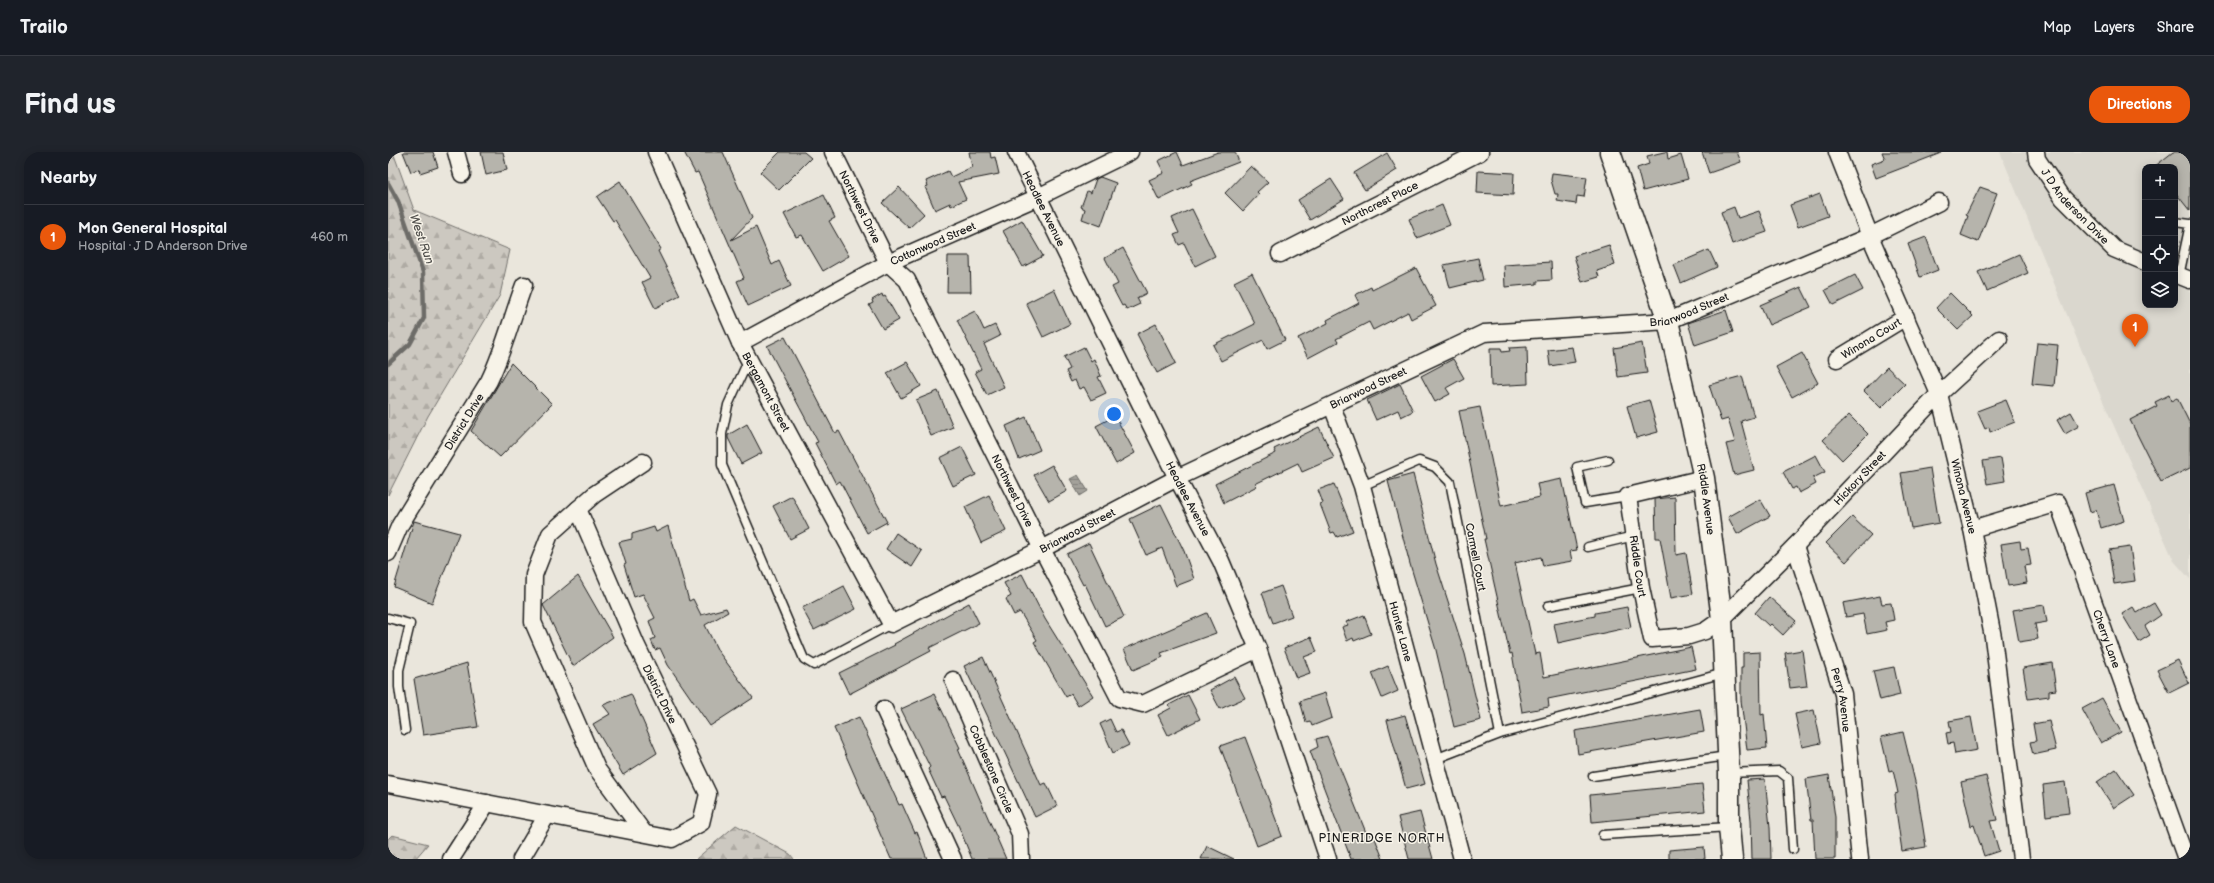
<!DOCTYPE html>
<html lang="en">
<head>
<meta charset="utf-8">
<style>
  body { margin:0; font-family:"Balsamiq Sans",sans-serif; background:#20242c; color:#f1f3f6 }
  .controls { position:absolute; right:12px; top:12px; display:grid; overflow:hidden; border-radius:8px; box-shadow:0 2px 10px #0003 }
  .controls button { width:36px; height:36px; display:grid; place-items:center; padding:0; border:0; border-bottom:1px solid #363941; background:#171b24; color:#f1f3f6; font:20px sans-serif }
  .you { position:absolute; left:726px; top:262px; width:14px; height:14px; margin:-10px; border:3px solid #fff; border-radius:50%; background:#1a73e8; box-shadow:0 0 0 6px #1a73e833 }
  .badge { display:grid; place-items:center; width:26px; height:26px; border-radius:50%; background:#ea580c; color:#fff; font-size:13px; font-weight:700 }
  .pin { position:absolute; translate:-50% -33px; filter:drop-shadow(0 1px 2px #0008) }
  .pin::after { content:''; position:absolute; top:21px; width:14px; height:12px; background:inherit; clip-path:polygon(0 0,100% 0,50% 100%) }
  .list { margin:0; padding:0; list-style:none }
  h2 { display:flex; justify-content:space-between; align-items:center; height:52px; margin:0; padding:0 16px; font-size:17px }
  h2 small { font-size:13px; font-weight:400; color:#9ea1a6 }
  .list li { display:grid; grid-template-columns:26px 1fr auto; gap:12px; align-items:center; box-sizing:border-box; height:64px; padding:0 16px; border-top:1px solid #363941 }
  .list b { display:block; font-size:15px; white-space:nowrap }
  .list p { margin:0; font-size:13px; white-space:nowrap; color:#9ea1a6 }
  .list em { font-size:13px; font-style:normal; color:#9ea1a6 }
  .icon { flex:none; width:22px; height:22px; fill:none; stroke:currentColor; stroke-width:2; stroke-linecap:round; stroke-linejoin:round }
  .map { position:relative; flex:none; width:1802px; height:707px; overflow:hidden; border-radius:16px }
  header { display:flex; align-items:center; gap:24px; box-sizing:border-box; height:56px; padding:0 20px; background:#171b24; border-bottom:1px solid #363941 }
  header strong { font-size:19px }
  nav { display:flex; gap:22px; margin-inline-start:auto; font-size:14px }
  .intro { display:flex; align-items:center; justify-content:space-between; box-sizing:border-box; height:96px; padding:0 24px }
  h1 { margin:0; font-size:28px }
  .button { padding:10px 18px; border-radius:16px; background:#ea580c; color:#fff; font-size:14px; font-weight:700 }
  main { display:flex; gap:24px; padding:0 24px }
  aside { flex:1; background:#171b24; border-radius:16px; box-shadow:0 2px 10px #0003 }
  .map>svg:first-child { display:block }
  .built { fill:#dad7ce; fill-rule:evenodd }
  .forest { fill:url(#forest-firs); stroke:#74726e }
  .water { fill:url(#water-rules); stroke:#6d6c68 }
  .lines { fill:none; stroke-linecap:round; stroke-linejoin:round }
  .stream { stroke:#6d6c68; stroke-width:4.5 }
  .building { fill:#b6b4ac; stroke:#1c1c1c }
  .service-casing { stroke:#1c1c1c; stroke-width:11 }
  .minor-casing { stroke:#1c1c1c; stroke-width:19 }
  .tertiary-casing { stroke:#1c1c1c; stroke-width:23 }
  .service { stroke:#f7f3e8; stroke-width:8 }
  .minor { stroke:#f7f3e8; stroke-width:16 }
  .tertiary { stroke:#f7f3e8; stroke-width:20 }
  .labels { text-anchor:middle; stroke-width:3; stroke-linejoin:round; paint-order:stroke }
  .street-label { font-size:11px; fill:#1c1c1c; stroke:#f7f3e8 }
  .water-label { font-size:12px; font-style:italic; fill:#52514e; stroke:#f7f3e8 }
  .neighbourhood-label { font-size:12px; letter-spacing:1px; fill:#1c1c1c; stroke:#f7f3e8 }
</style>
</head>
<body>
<header>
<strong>Trailo</strong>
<nav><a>Map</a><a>Layers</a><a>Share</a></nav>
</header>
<div class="intro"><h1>Find us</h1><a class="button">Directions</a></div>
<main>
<aside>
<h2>Nearby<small></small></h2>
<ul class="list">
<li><span class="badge">1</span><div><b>Mon General Hospital</b><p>Hospital · J D Anderson Drive</p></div><em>460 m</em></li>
</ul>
</aside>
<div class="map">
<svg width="1802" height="707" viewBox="0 0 1802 707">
  <defs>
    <pattern id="forest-firs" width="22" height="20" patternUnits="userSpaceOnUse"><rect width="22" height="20" fill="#ccc8c0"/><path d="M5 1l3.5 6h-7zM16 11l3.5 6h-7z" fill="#afaba4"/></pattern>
    <pattern id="water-rules" width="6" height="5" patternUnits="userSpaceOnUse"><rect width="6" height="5" fill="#a3a19a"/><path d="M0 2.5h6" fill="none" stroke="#84827d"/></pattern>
  </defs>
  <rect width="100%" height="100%" fill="#eae6dc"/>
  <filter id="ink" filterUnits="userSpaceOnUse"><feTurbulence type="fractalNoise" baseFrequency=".025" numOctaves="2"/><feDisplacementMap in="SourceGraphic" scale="8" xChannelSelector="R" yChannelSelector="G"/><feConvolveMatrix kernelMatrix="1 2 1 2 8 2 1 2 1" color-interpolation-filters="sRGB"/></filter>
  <g filter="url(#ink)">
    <!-- built -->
    <path class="built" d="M1612 0H1802V427L1786 409 1710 238ZM1757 15H1787V153H1757Z"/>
    <!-- forest -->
    <path class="forest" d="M0 0H5L26 58 122 98 112 143 40 264 0 343Z
      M348 673 402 702 406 707H308Z
      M4 683 40 692 27 707H0V687Z"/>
    <!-- water -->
    <path class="water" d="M690 323 700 339 692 344 682 327Z"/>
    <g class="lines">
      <!-- stream -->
      <path class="stream" d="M0 31 10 49 35 120 36 166 22 192 0 212"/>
    </g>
    <!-- building -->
    <path class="building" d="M15 0H45L50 15 32 21 31 17 23 20Z
      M93 0H115L119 18 98 23Z
      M296 0H335L364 66 343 88 368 75 384 113 391 109 403 134 360 154 349 129 356 126 310 20 307 21Z
      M392 0H416L423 6 391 38 372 20Z
      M581 0H602L603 6 607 5 611 22 570 30 578 47 563 54 562 51 547 58 537 35 540 34 538 29 560 19 563 25 584 15Z
      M789 0 795 13 830 0H847L851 10 802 29 804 32 771 48 761 28 776 21 770 9Z
      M1276 0H1279L1280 7 1293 3 1300 27 1255 39 1249 16 1261 12 1259 4Z
      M1314 0H1349L1353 10 1321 21Z
      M1494 0H1553V1L1488 26 1483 12 1497 7Z
      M1785 0H1802V59L1787 40V15H1766Z
      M999 1 1009 18 977 38 966 21Z
      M863 14 880 30 869 40 871 42 855 59 837 41Z
      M1090 19 1126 21 1125 43 1089 41Z
      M1164 21 1199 25 1196 45 1189 44 1188 52 1169 49 1170 42H1167L1163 28Z
      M712 25 728 31 713 74 694 67 697 57 693 55 699 39 703 41 708 27Z
      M943 27 956 47 922 68 910 48Z
      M232 29 273 97 270 99 292 143 267 156 254 130 262 126 227 68 225 69 209 45Z
      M511 35 536 62 521 76 494 51Z
      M1592 35 1609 41 1590 90 1573 83 1580 64 1578 63Z
      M1432 42 1440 64 1410 75 1402 53Z
      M436 43 447 66 441 69 461 104 435 119 414 83 408 85 396 62Z
      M1054 53 1062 73 1029 86 1021 67Z
      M1346 55 1350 66 1371 59 1379 80 1344 92 1333 60Z
      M804 57 827 104 807 114 796 91 791 93 786 83 791 81 784 66Z
      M634 68 655 104 635 115 615 79Z
      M1538 85 1550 118 1532 125 1520 92Z
      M1221 93 1227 113 1209 119 1211 125 1194 130 1186 104Z
      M735 96 759 141 749 146 752 152 739 158 736 153 734 154 724 135 730 132 717 106Z
      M1321 98 1329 115 1293 131 1286 113Z
      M1631 102 1640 121 1599 139 1590 120Z
      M560 104H582L583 140H559Z
      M1090 106 1095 128 1062 136 1056 113Z
      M1163 110 1164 128 1149 129V132L1117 135 1116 113Z
      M1028 116 1048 154 1023 167 1020 160 985 178 981 170 948 187 950 190 920 206 910 186 940 171 939 168 971 151 967 143 983 135 984 138Z
      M864 121 897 188 879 197 875 188 833 209 825 193 867 172 846 130Z
      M1467 123 1475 138 1445 153 1437 138Z
      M1413 135 1423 155 1381 173 1372 153Z
      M666 137 682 172 655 185 638 151Z
      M1562 141 1585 164 1570 178 1548 156Z
      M494 142 495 145 497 144 511 168 495 177 481 153 485 151 484 148Z
      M1338 158 1345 180 1307 193 1300 171Z
      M587 159 596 178 607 173 612 184 596 192 616 235 599 243 587 220 593 217 569 168Z
      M768 172 788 211 769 221 749 182Z
      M397 185 447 281 451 279 499 370 479 381 452 329 448 332 427 291 430 290 379 194Z
      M1254 191 1259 221 1230 225 1226 196Z
      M1649 191 1670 193 1666 234 1644 232Z
      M696 195 703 209 706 207 713 224 710 225 718 241 703 248 696 235 691 237 687 228 683 230 678 219 682 217 676 205Z
      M1139 195 1140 232 1103 234 1102 196H1113L1114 200 1122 199 1121 196Z
      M1184 195 1187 210 1162 214 1160 198Z
      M1414 201 1430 231 1404 245 1388 215Z
      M1065 207 1076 226 1058 236 1062 242 1047 250 1033 224Z
      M519 210 533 234 513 246 499 221Z
      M123 211 164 252 112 305 83 279Z
      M1499 215 1517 232 1493 256 1476 239Z
      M1354 224 1366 265 1353 269 1366 318 1346 323 1338 292 1347 290 1340 267 1333 269 1321 233Z
      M1012 232 1025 259 1013 265 1010 258 988 268 979 248Z
      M550 239 565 275 543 284 528 248Z
      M1781 243 1783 249 1789 246 1802 272V316L1773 330 1742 268 1769 254 1767 250Z
      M1261 248 1270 280 1248 286 1239 254Z
      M1618 248 1627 270 1602 280 1601 275 1597 277 1589 259Z
      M1092 255 1113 354 1152 345 1149 332 1174 327 1189 398 1182 399 1184 409 1155 414 1153 405 1127 411 1147 502 1152 501 1156 525 1303 495 1308 517 1160 547 1161 555 1134 560 1124 501 1122 502 1096 387H1098L1071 259Z
      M1683 260 1691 274 1677 282 1669 268Z
      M1461 263 1480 282 1454 308 1435 288Z
      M727 264 747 301 728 312 708 274Z
      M638 265 652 298 631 307 618 274Z
      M359 272 374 301 353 312 340 286V283Z
      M931 275 946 306 914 320 910 311 867 332 869 334 836 351 827 332 888 301 886 297Z
      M574 295 588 323 565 334 552 306Z
      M1428 303 1437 320 1425 326 1428 332 1411 341 1408 335 1404 337 1395 320Z
      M1613 306 1617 329 1599 332 1595 309Z
      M664 313 679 339 661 349 646 323Z
      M1542 316 1551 371 1523 376 1513 321Z
      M1025 322 1048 412 1077 502 1093 568 1066 575 1048 498 1022 412 1000 329Z
      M946 332 965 379 949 385 946 380 943 381 932 352 935 351 930 338Z
      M1726 333 1736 369 1713 376 1708 358 1702 360 1697 341Z
      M601 343 618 379 593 391 577 355Z
      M404 344 421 377 402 387 385 354Z
      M1287 345 1288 403 1298 401 1305 442 1283 446 1272 386H1268L1267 347Z
      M1372 347 1382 364 1349 382 1340 365Z
      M773 352 796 399 806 427 788 434 774 396 758 403 742 367Z
      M1464 365 1483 383 1458 410 1438 391Z
      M26 369 71 381 44 451 6 435Z
      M280 374 301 449 305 447 313 463 338 456 340 460 317 473 330 499 365 546 322 574 280 513 272 496 267 498 263 488 267 486 261 469 267 466 255 442 246 445 236 413 238 412 231 390 244 387V382L266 375 268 380Z
      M508 381 534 399 524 415 498 397Z
      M1632 389 1633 397 1640 396 1643 413 1636 414 1639 431 1620 434 1613 392Z
      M701 391 736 465 717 474 697 432 695 433 679 402Z
      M1742 395 1747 429 1726 432 1721 398Z
      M634 422 657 467 705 544 690 554 683 542 678 545 646 490 649 488 632 460 626 463 618 447 623 444 616 431Z
      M190 424 225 485 185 514 155 453Z
      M456 434 468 457 426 478 414 456Z
      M893 434 904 464 885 471 874 441Z
      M1492 444 1494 452 1503 451 1506 468 1497 470 1499 478 1479 482 1475 462 1458 465 1455 451Z
      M1381 445 1408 469 1395 483 1383 472 1381 474 1367 461Z
      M581 451 591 471 541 496 543 499 461 542 451 521 507 493 506 492Z
      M1766 451 1773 463 1757 474 1762 483 1751 490 1734 462 1745 455 1749 461Z
      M1656 453 1659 470 1647 472 1650 487 1631 490 1625 458Z
      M1239 455 1243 475 1170 491 1166 472 1207 464V461Z
      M819 461 828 481 773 501 775 505 745 518 736 497Z
      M976 463 983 482 966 489 965 486 959 489 954 475 960 473 958 470Z
      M923 485 929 500 916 505 922 521 908 526 896 496Z
      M1414 498 1419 534 1402 536 1397 501Z
      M1372 500 1373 563 1376 562 1379 596 1359 598 1353 548V516H1355V501Z
      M595 505 653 633 658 631 669 654 647 665 576 514Z
      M1790 508 1801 531 1781 541 1769 518Z
      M79 511 90 575 35 583 26 527Z
      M1664 511 1668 538 1661 539V544L1640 547 1635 516Z
      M1000 514 1010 539 994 546 984 521Z
      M1506 515 1512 543 1492 548 1485 519Z
      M846 525 857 546 832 557 822 538Z
      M937 541 944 566 924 574 922 569 918 570 912 549Z
      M243 542 269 601 235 623 205 572 222 562 215 553Z
      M546 542 572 596 570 597 618 707H584L571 675 556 644 553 645 540 617 542 615 513 557Z
      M800 543 812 567 780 583 770 563 783 556 781 553Z
      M1714 546 1733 580 1713 591 1694 557Z
      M1312 557 1316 580 1190 602 1187 579Z
      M1426 558 1433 591 1414 595 1407 562Z
      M1017 563 1037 632 1018 637 999 568Z
      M471 565 511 653 514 652 527 681 529 680 539 707H503L446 576Z
      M1583 565 1589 598 1567 602 1565 591 1560 592 1558 581 1563 580 1561 569Z
      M722 567 728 580 733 578 741 593 725 601 712 572Z
      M1661 569 1668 598 1645 603 1642 590 1648 589 1645 572Z
      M1515 580 1529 638 1538 695 1514 699 1507 651H1508L1507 642 1510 641 1505 618 1501 619 1493 585Z
      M939 584 979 683 985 681 995 707H963L922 599 930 595 928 587Z
      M857 585 894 684 869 694 832 594Z
      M1728 617 1746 643 1726 656 1709 630Z
      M1441 623 1447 665V707H1427L1425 668H1423L1418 627Z
      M1598 624 1609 668 1602 669 1611 699 1596 704 1586 673 1583 674 1573 630Z
      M1377 627 1382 675 1383 707H1364L1363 668 1359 628Z
      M1677 630 1681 661 1658 664 1655 633Z
      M1314 632 1317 659 1204 670 1202 643Z
      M1032 660 1045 707H1021L1010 665Z
      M819 694 846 707H813Z
      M1316 695 1317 707H1281V698Z"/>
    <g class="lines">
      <defs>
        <path id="service" d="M1787 70 1802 72
          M1791 124 1802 72
          M361 207 340 253 334 282V313L416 507 426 513 503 472
          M1220 308 1189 315 1197 351 1240 344
          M974 334 1031 309 1047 315 1062 330 1112 582
          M1200 395 1246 384
          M1160 454 1253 436
          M0 466 22 472 11 518V535L17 578
          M1047 607 1112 582 1336 521
          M1341 621 1391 619 1400 626 1405 697
          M1205 624 1339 604
          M1215 683 1341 675"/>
        <g id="minor">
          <path d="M68 0 74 22"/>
          <path id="s1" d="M268 0 352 191 503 472 654 397 789 326 1096 181 1280 169 1482 84 1551 50"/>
          <path id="s2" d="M445 0 500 111 519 128 654 397 731 546 755 552 870 497"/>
          <path id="s3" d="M628 0 789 326 833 409 870 497 940 707"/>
          <path id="s4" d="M1449 0 1482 84 1551 242 1584 377 1605 485 1633 707"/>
          <path id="s5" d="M1648 0 1649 7 1675 46 1726 97 1757 110"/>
          <path id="s6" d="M892 102 1092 0"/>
          <path d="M1787 122 1802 128"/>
          <path id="s7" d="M352 191 500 111 650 45 742 0"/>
          <path id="s8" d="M1449 207 1518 165"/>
          <path id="s9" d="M944 254 974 334 1074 707"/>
          <path id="s10" d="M1316 326 1240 344 1253 436 1264 487 1301 484 1317 479 1334 467 1407 394 1551 242 1611 187"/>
          <path d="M190 357 162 382 146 423 145 470 209 617 256 681"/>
          <path id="s11" d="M1584 377 1670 351 1798 707"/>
          <path id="s12" d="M1407 394 1455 542 1472 707"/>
          <path id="s13" d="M0 401 12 373 101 229C116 198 124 165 136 133"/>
          <path id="s14" d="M565 528 632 682 633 707"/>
          <path d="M496 557 565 707"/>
          <path d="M0 632 284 687 313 671 320 642 248 492 190 357 207 342 255 310"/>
          <path d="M63 707 99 651"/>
          <path d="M133 707 159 663"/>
        </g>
        <g id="tertiary">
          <path id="s15" d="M1222 0 1280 169 1316 326 1334 467 1341 621V675L1344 707"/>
        </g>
      </defs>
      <!-- service casing -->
      <use href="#service" class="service-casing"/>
      <!-- minor casing -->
      <use href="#minor" class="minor-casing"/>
      <!-- tertiary casing -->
      <use href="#tertiary" class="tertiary-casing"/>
      <!-- service -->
      <use href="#service" class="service"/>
      <!-- minor -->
      <use href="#minor" class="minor"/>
      <!-- tertiary -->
      <use href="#tertiary" class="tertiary"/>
    </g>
  </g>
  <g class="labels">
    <!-- street labels -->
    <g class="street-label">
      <text dy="4" stroke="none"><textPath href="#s6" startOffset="112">Northcrest Place</textPath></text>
      <text dy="4" stroke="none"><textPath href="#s5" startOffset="68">J D Anderson Drive</textPath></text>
      <text dy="4" stroke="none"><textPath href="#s2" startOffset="61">Northwest Drive</textPath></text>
      <text dy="4" stroke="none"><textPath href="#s3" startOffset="63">Headlee Avenue</textPath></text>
      <text dy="4" stroke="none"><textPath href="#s7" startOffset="217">Cottonwood Street</textPath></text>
      <text dy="4" stroke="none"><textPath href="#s1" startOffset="1396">Briarwood Street</textPath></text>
      <text dy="4" stroke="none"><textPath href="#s8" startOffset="40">Winona Court</textPath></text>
      <text dy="4" stroke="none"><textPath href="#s1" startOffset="1060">Briarwood Street</textPath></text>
      <text dy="4" stroke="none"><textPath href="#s1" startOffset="264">Bergamont Street</textPath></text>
      <text dy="4" stroke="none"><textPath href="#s13" startOffset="152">District Drive</textPath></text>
      <text dy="4" stroke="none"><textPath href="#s10" startOffset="495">Hickory Street</textPath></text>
      <text dy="4" stroke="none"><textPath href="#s2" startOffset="385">Northwest Drive</textPath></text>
      <text dy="4" stroke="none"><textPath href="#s4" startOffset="368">Winona Avenue</textPath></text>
      <text dy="4" stroke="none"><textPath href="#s3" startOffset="387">Headlee Avenue</textPath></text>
      <text dy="4" stroke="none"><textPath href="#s15" startOffset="361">Riddle Avenue</textPath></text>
      <text dy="4" stroke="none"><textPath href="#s1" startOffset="736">Briarwood Street</textPath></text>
      <text transform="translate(1088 405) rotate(79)" y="4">Carmell Court</text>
      <text dy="4" stroke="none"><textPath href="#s10" startOffset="149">Riddle Court</textPath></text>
      <text dy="4" stroke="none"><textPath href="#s9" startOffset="236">Hunter Lane</textPath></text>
      <text dy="4" stroke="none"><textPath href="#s11" startOffset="234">Cherry Lane</textPath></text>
      <text transform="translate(272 542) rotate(64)" y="4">District Drive</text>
      <text dy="4" stroke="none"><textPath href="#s12" startOffset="161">Perry Avenue</textPath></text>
      <text dy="4" stroke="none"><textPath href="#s14" startOffset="97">Cobblestone Circle</textPath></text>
    </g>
    <!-- water labels -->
    <g class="water-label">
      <text transform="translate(34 87) rotate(71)" y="4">West Run</text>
    </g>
    <!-- neighbourhood labels -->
    <g class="neighbourhood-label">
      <text x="994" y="690">PINERIDGE NORTH</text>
    </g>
  </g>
</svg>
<div class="controls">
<button>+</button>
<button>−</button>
<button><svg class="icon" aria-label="locate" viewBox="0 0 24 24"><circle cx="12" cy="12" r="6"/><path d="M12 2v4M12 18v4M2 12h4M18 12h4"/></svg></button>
<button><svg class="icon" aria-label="layers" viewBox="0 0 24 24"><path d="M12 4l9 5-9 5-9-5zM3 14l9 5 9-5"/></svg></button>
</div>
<div class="you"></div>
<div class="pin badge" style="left:1747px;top:195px">1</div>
</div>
</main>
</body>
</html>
